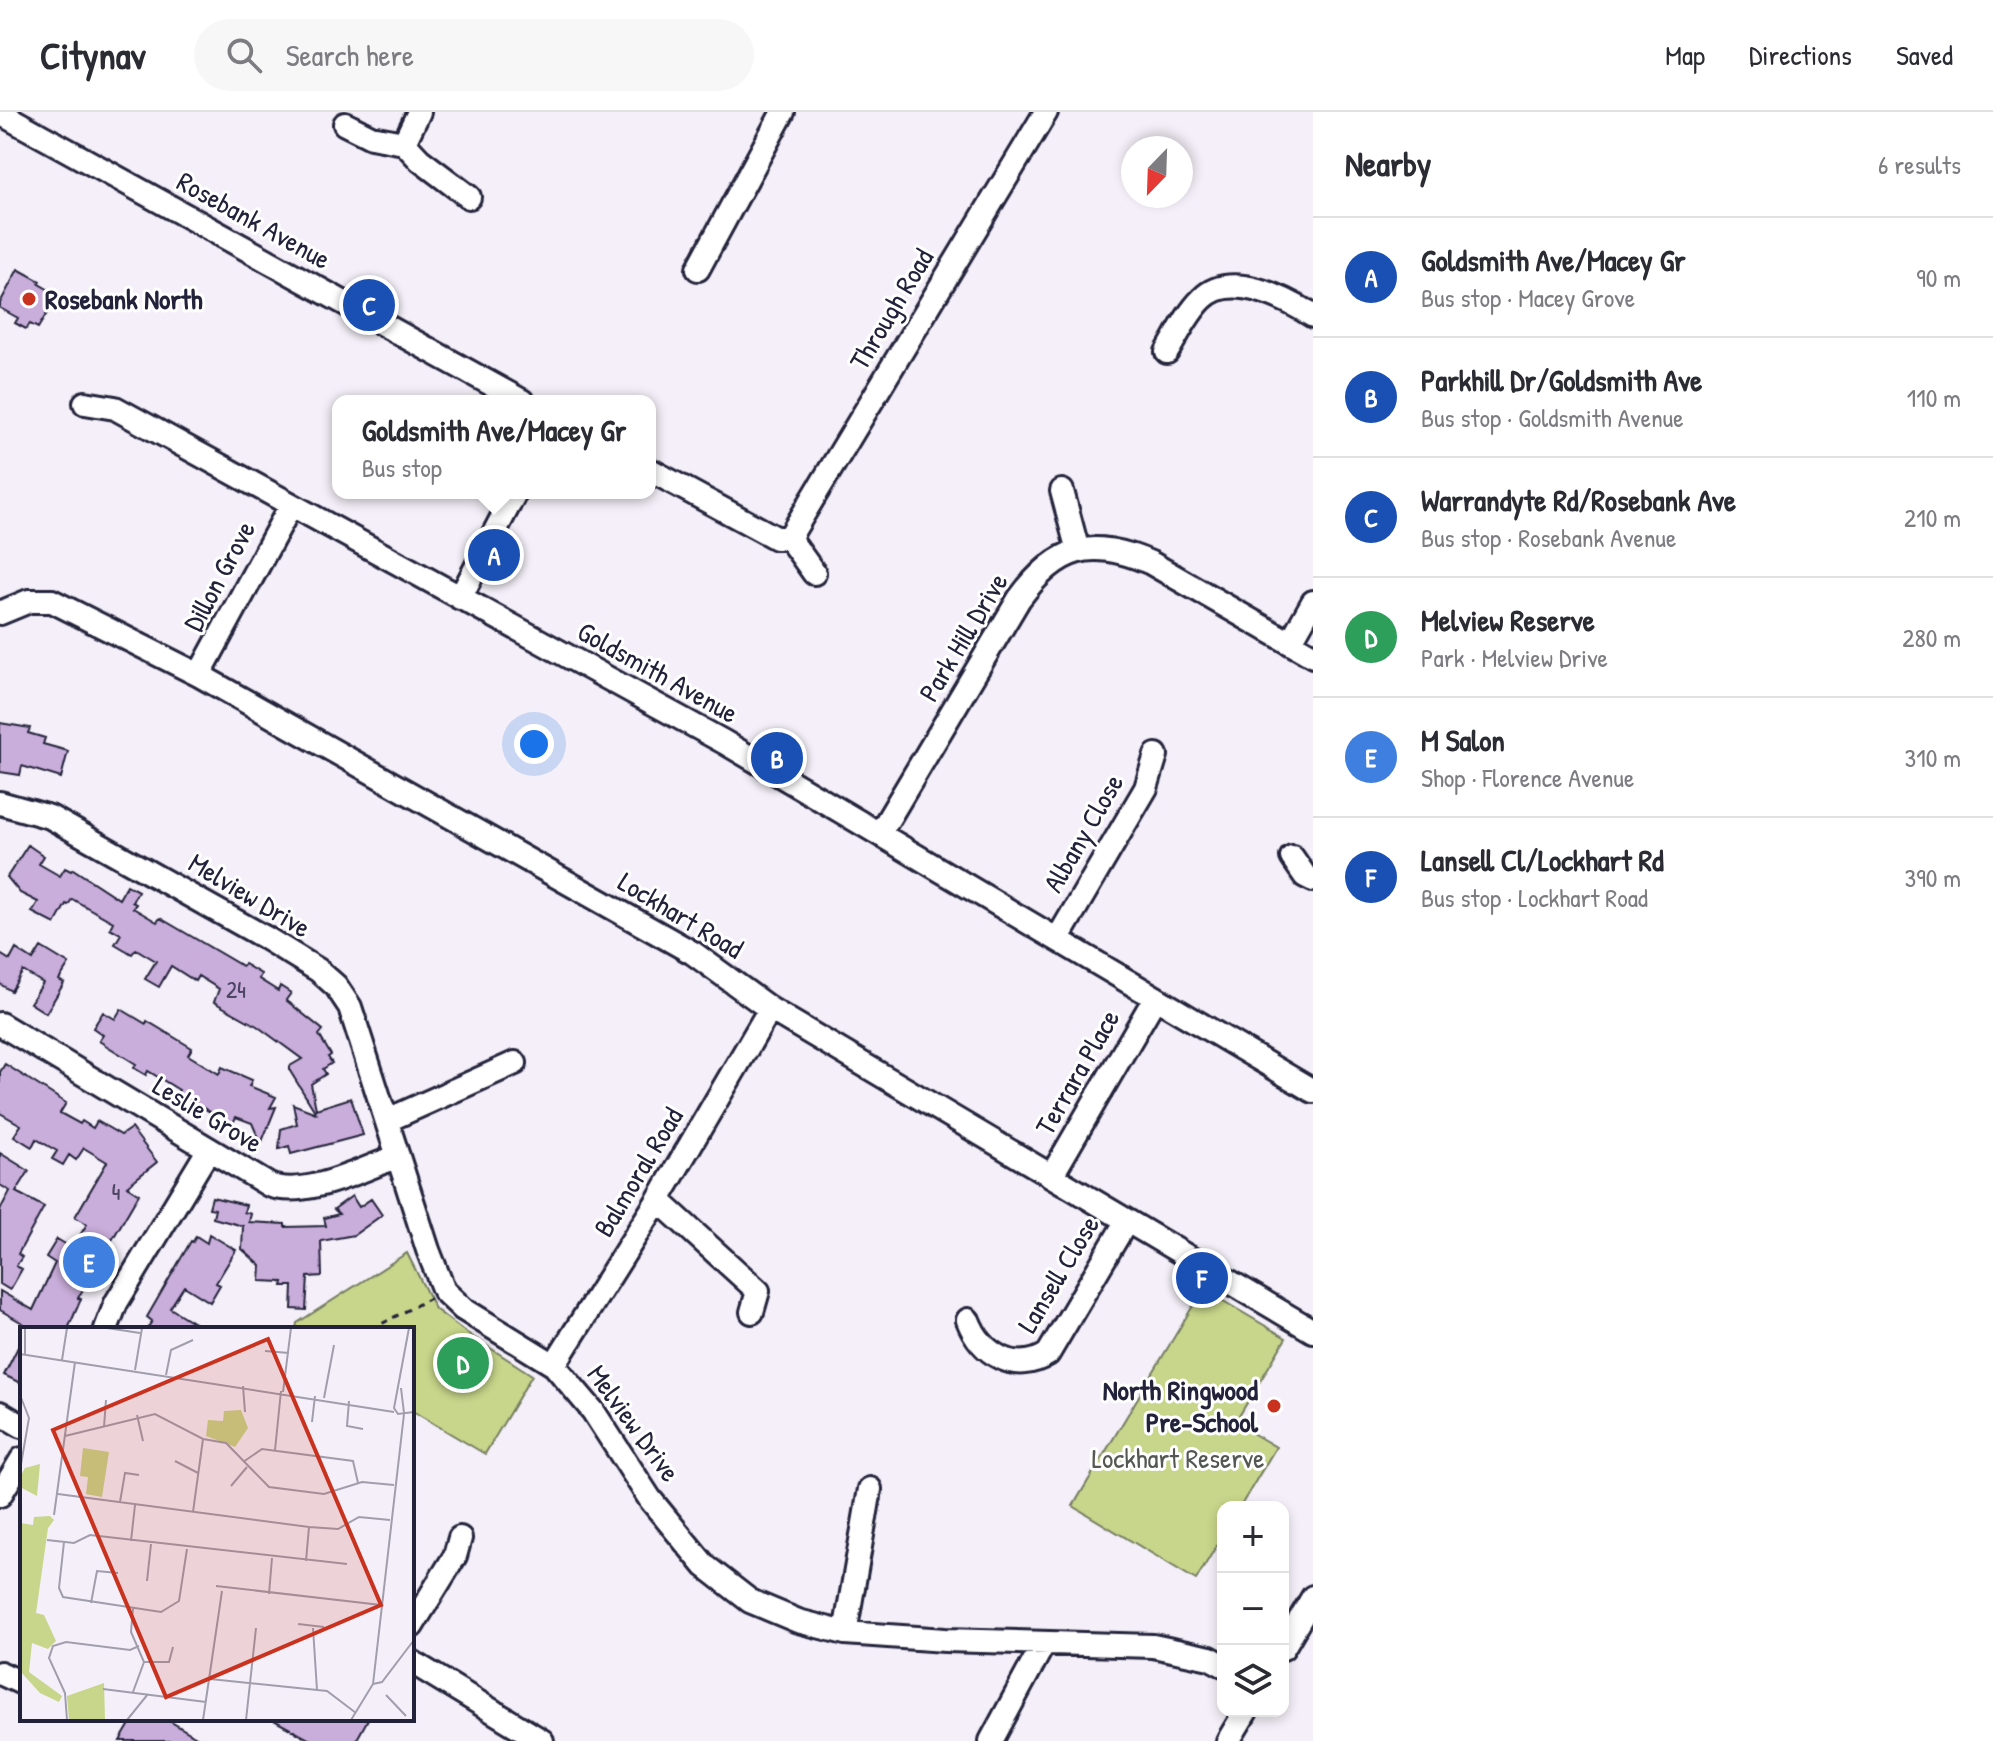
<!DOCTYPE html>
<html lang="en">
<head>
<meta charset="utf-8">
<style>
  body { margin:0; font-family:"Patrick Hand",sans-serif; background:#f7f7f7; color:#2b2b33 }
  .controls { position:absolute; right:24px; bottom:24px; display:grid; overflow:hidden; border-radius:16px; box-shadow:0 4px 12px #0003 }
  .controls button { width:72px; height:72px; display:grid; place-items:center; padding:0; border:0; border-bottom:2px solid #e1e1e2; background:#fff; color:#2b2b33; font:40px sans-serif }
  .compass { position:absolute; left:1121px; top:24px; width:72px; height:72px; border-radius:50%; background:#fff; box-shadow:0 4px 12px #0003; rotate:203deg }
  .you { position:absolute; left:534px; top:632px; width:28px; height:28px; margin:-20px; border:6px solid #fff; border-radius:50%; background:#1a73e8; box-shadow:0 0 0 12px #1a73e833 }
  .badge { display:grid; place-items:center; width:52px; height:52px; border-radius:50%; background:#2563eb; color:#fff; font-size:26px; font-weight:700 }
  .pin { position:absolute; translate:-50% -50%; border:4px solid #fff; box-shadow:0 2px 8px #0006 }
  .popup { position:absolute; left:332px; top:283px; width:324px; height:104px; box-sizing:border-box; display:grid; place-content:center; border-radius:16px; background:#fff; filter:drop-shadow(0 2px 6px #0005); font-size:26px; white-space:nowrap; color:#7c7c81 }
  .popup b { font-size:30px; color:#2b2b33 }
  .popup::after { content:''; position:absolute; left:50%; top:100%; margin-left:-16px; border:16px solid transparent; border-top-color:#fff }
  .list { margin:0; padding:0; list-style:none }
  h2 { display:flex; justify-content:space-between; align-items:center; height:104px; margin:0; padding:0 32px; font-size:34px }
  h2 small { font-size:26px; font-weight:400; color:#7c7c81 }
  .list li { display:grid; grid-template-columns:52px 1fr auto; gap:24px; align-items:center; box-sizing:border-box; height:120px; padding:0 32px; border-top:2px solid #e1e1e2 }
  .list b { display:block; font-size:30px; white-space:nowrap }
  .list p { margin:0; font-size:26px; white-space:nowrap; color:#7c7c81 }
  .list em { font-size:26px; font-style:normal; color:#7c7c81 }
  .icon { flex:none; width:44px; height:44px; fill:none; stroke:currentColor; stroke-width:2; stroke-linecap:round; stroke-linejoin:round }
  .map { position:relative; flex:none; width:1313px; height:1629px; overflow:hidden }
  header { display:flex; align-items:center; gap:48px; box-sizing:border-box; height:112px; padding:0 40px; background:#fff; border-bottom:2px solid #e1e1e2 }
  header strong { font-size:38px }
  nav { display:flex; gap:44px; margin-inline-start:auto; font-size:28px }
  .search { width:560px; height:72px; background:#f7f7f7; display:flex; align-items:center; gap:20px; box-sizing:border-box; padding:0 28px; border-radius:44px; color:#7c7c81; font-size:30px }
  main { display:flex }
  aside { flex:1; background:#fff }
  .map>svg:first-child { display:block }
  .green { fill:#c7d68a; stroke:#747c62; stroke-width:2 }
  .building { fill:#c9adda; stroke:#22223b; stroke-width:2 }
  .lines { fill:none; stroke-linecap:round; stroke-linejoin:round }
  .minor-casing { stroke:#22223b; stroke-width:28 }
  .path { stroke:#22223b; stroke-width:3; stroke-dasharray:6 6; stroke-linecap:butt }
  .minor { stroke:#fff; stroke-width:22 }
  .poi-dot { fill:#c8321e; stroke:#fff; stroke-width:3 }
  .labels { text-anchor:middle; stroke-width:6; stroke-linejoin:round; paint-order:stroke }
  .number-label { font-size:24px; fill:#4c4563 }
  .street-label { font-size:28px; fill:#22223b; stroke:#fff }
  .poi-label { font-size:28px; font-weight:bold; fill:#22223b; stroke:#fff; text-anchor:start }
  .park-label { font-size:28px; fill:#545853; stroke:#fff }
  .inset-road { fill:none; stroke:#a09dac; stroke-width:2 }
  .view { fill:#c8321e; fill-opacity:0.15; stroke:#c8321e; stroke-width:4 }
  .inset-edge { fill:none; stroke:#22223b; stroke-width:4 }
</style>
</head>
<body>
<header>
<strong>Citynav</strong>
<div class="search"><svg class="icon" aria-label="search" viewBox="0 0 24 24"><circle cx="10" cy="10" r="6"/><path d="M15 15l6 6"/></svg>Search here</div>
<nav><a>Map</a><a>Directions</a><a>Saved</a></nav>
</header>
<main>
<div class="map">
<svg width="1313" height="1629" viewBox="0 0 1313 1629">
  <rect width="100%" height="100%" fill="#f4eff8"/>
  <filter id="ink" filterUnits="userSpaceOnUse"><feTurbulence type="fractalNoise" baseFrequency=".0125" numOctaves="2"/><feDisplacementMap in="SourceGraphic" scale="16" xChannelSelector="R" yChannelSelector="G"/><feConvolveMatrix kernelMatrix="1 2 1 2 8 2 1 2 1" color-interpolation-filters="sRGB"/></filter>
  <g filter="url(#ink)">
    <!-- green -->
    <path class="green" d="M407 1141 435 1197 464 1219 532 1263 485 1342 414 1300 412 1303V1217H296L297 1211Z
      M1203 1177 1286 1226 1235 1311 1276 1335 1240 1395H1223V1423L1196 1468 1073 1394Z"/>
    <!-- building -->
    <path class="building" d="M18 157 40 169 39 172 58 183 38 216 30 212 26 217 15 211 18 206 0 196V191Z
      M0 611 30 616 28 621 45 626 43 632 68 639 61 666 22 654 20 663 0 660Z
      M28 733 44 744 39 752 60 764 65 756 71 759 73 757 119 787 127 773 138 779 132 790 136 792 133 796 157 810 160 806 242 854 244 852 261 862 259 867 278 879 280 874 291 881 286 888 323 918 319 923 331 943 328 945 332 951 323 957 326 962 311 972 316 997 351 986 363 1023 291 1042 289 1034 279 1037 281 1017 297 1012 293 992 316 1001 290 959V954L302 947 257 914 214 890 219 877 198 864 195 869 171 854 159 875 145 867 156 849 136 837 132 842 115 832 121 822 110 816 113 810 72 787 68 793 66 792 55 812 32 800 38 790 20 781 7 765Z
      M41 835 69 852 59 868 64 871 46 901 30 891 43 871 23 859 11 879 0 872V842L10 848 16 837 33 848Z
      M121 897 146 912 147 909 192 936 188 943 219 962 222 955 252 968 249 974 276 985 270 996 276 995 261 1032 252 1011 236 1005 233 1011 214 1002 177 981 179 978 148 959 146 963 134 956 136 952 99 929 103 923 93 916 103 900 115 907Z
      M5 952 66 991 60 1001 80 1012 82 1009 93 1016 97 1009 121 1023 131 1016 157 1050 127 1074 139 1082 78 1186 81 1187 68 1217H33L0 1198V1179L33 1198 55 1151 46 1145 57 1127 72 1136 87 1112 75 1105 107 1050 84 1036 76 1048 69 1043 63 1053 52 1047 57 1039 36 1027 32 1035 14 1024 21 1013 0 1001V960Z
      M0 1041 29 1059 16 1080 44 1095 18 1142 22 1145 16 1154 22 1157 10 1178 0 1172V1098L10 1079 0 1073Z
      M352 1084 359 1095 371 1087 382 1103 354 1123 321 1129 322 1164 308 1165 306 1198 292 1197 293 1174H282L283 1170 260 1169 261 1154 242 1137 243 1114 213 1106 215 1097 209 1096 212 1085 246 1093 244 1100 251 1102 249 1110 285 1112V1115L326 1114 324 1106 339 1102 334 1097Z
      M209 1122 236 1138 216 1171 220 1173 210 1190 184 1174 170 1196 204 1217H147L152 1209 147 1205 191 1129 193 1130 196 1124 207 1131Z
      M22 1227V1272L4 1263Z
      M133 1607H166L203 1629H120Z
      M272 1607H368L356 1629H312Z"/>
    <g class="lines">
      <defs>
        <path id="minor" d="M0 1 522 289
          M345 12 371 25 404 31 420 48 469 85
          M404 31 419 0
          M698 157 783 0
          M1167 240C1178 222 1187 202 1202 187 1230 158 1285 186 1313 204
          M85 291 115 296 724 630 1313 979
          M650 358 776 426H789L814 461
          M1062 379 1078 439
          M789 426 1046 0
          M460 486 515 381
          M0 501 29 489H52L199 563 693 841 770 897 1313 1219
          M1290 531 1313 490
          M199 563 291 393
          M0 691 50 705 264 825 318 858 336 874 350 895 428 1138 444 1179 463 1197 554 1253 593 1299 650 1387 705 1454 750 1489 798 1509 845 1521 945 1528 1153 1534 1210 1546 1223 1553
          M880 721 1019 487C1058 434 1091 425 1151 451L1313 544
          M1292 745 1305 764 1313 768
          M1058 826 1146 676 1156 643
          M0 912 269 1073C305 1087 363 1057 398 1044
          M388 1008 515 951
          M1052 1063 1155 886
          M658 1088 758 1179 752 1200
          M968 1208C981 1242 1015 1263 1048 1242L1126 1110
          M106 1217 116 1191 209 1037
          M554 1253 658 1088 770 897
          M0 1301 22 1314
          M0 1383 22 1347
          M412 1514 455 1444 460 1426
          M845 1521 870 1377
          M1283 1536 1313 1485
          M412 1550 542 1629
          M0 1561 22 1571
          M991 1629 1044 1531
          M1228 1629 1246 1599"/>
      </defs>
      <!-- minor casing -->
      <use href="#minor" class="minor-casing"/>
      <!-- path -->
      <path class="path" d="M372 1217 430 1186"/>
      <!-- minor -->
      <use href="#minor" class="minor"/>
    </g>
  </g>
  <!-- markers -->
  <g class="poi-dot">
    <circle cx="29" cy="187" r="8"/>
    <circle cx="1274" cy="1294" r="8"/>
  </g>
  <g class="labels">
    <!-- number labels -->
    <g class="number-label">
      <text x="236" y="886">24</text>
      <text x="116" y="1088">4</text>
    </g>
    <!-- street labels -->
    <g class="street-label">
      <text transform="translate(254 108) rotate(29)" y="10">Rosebank Avenue</text>
      <text transform="translate(891 197) rotate(-59)" y="10">Through Road</text>
      <text transform="translate(219 464) rotate(-62)" y="10">Dillon Grove</text>
      <text transform="translate(963 525) rotate(-59)" y="10">Park Hill Drive</text>
      <text transform="translate(658 560) rotate(29)" y="10">Goldsmith Avenue</text>
      <text transform="translate(1083 721) rotate(-60)" y="10">Albany Close</text>
      <text transform="translate(250 783) rotate(31)" y="10">Melview Drive</text>
      <text transform="translate(681 803) rotate(31)" y="10">Lockhart Road</text>
      <text transform="translate(1077 960) rotate(-60)" y="10">Terrara Place</text>
      <text transform="translate(208 1002) rotate(31)" y="10">Leslie Grove</text>
      <text transform="translate(638 1060) rotate(-59)" y="10">Balmoral Road</text>
      <text transform="translate(1058 1162) rotate(-59)" y="10">Lansell Close</text>
      <text transform="translate(634 1311) rotate(54)" y="10">Melview Drive</text>
    </g>
    <!-- poi labels -->
    <g class="poi-label">
      <text x="45" y="197">Rosebank North</text>
      <text x="1258" y="1288" text-anchor="end">North Ringwood<tspan x="1258" dy="32">Pre-School</tspan></text>
    </g>
    <!-- park labels -->
    <g class="park-label">
      <text x="1178" y="1356">Lockhart Reserve</text>
    </g>
  </g>
  <!-- overview -->
  <g transform="translate(20 1215)">
    <rect width="394" height="394" fill="#f4eff8"/>
    <path d="M221 83 228 101 215 120 186 109 188 93 203 94 204 84ZM63 121 89 125 82 170 66 167 68 150 60 149ZM20 137 17 169 0 160V150L5 141ZM30 189 34 193 28 201 16 286 24 288 36 314 28 322 12 316 9 345 42 369 39 375 20 366 0 344V196L13 198 14 190ZM84 356 85 393H49L47 369Z" fill="#c7d68a"/>
    <path class="inset-road" d="M5 1V28M87 1 120 6M389 1 374 81 378 87 394 85M245 24 269 26M0 27 374 85M42 33 47 1M115 43 122 1M146 48 151 23 173 13M223 59 225 85M381 61 384 86M263 65 271 1M0 68 9 91 0 143M304 71 314 18M329 74 327 99 343 102M117 88 123 114M292 95 295 69M84 100 86 73M45 109 135 87 183 112 206 116 249 160 304 167 342 155 374 158M255 123 261 64M155 134 178 146M223 135 242 122 333 134 338 156M211 159 227 140M38 167 289 200 318 202 339 190 370 193M100 175 105 146 119 148M173 185 183 112M34 188 55 35M27 213 54 216 70 208 327 237M111 214 115 178M44 215 39 261 43 270 141 285 159 274 167 222M286 234 289 200M127 254 131 217M196 259 361 278M249 267 252 231M71 276 77 244 98 246M278 297 304 300M293 301 297 363M124 335H149L153 320M190 352 307 364 336 386M353 357 362 355 394 313M83 362 186 375M113 365 124 335 111 305 113 281M366 368 386 389M47 393 45 366 29 331 33 319 46 315 110 323 119 319M107 393 128 367M183 393 202 264M226 393 236 301M331 393 353 357 384 87"/>
    <path class="view" d="M248 12 361 278 146 370 33 103Z"/>
    <rect width="394" height="394" class="inset-edge"/>
  </g>
</svg>
<div class="controls">
<button>+</button>
<button>−</button>
<button><svg class="icon" aria-label="layers" viewBox="0 0 24 24"><path d="M12 4l9 5-9 5-9-5zM3 14l9 5 9-5"/></svg></button>
</div>
<svg class="compass" viewBox="-18 -18 36 36"><path d="M0-13l5 13h-10z" fill="#e53935"/><path d="M0 13l5-13h-10z" fill="#7c7c81"/></svg>
<div class="you"></div>
<div class="pin badge" style="left:494px;top:443px;background:#1a4fb4">A</div>
<div class="popup"><b>Goldsmith Ave/Macey Gr</b>Bus stop</div>
<div class="pin badge" style="left:777px;top:646px;background:#1a4fb4">B</div>
<div class="pin badge" style="left:369px;top:193px;background:#1a4fb4">C</div>
<div class="pin badge" style="left:463px;top:1251px;background:#2e9e5b">D</div>
<div class="pin badge" style="left:89px;top:1150px;background:#3f7fe0">E</div>
<div class="pin badge" style="left:1202px;top:1166px;background:#1a4fb4">F</div>
</div>
<aside>
<h2>Nearby<small>6 results</small></h2>
<ul class="list">
<li><span class="badge" style="background:#1a4fb4">A</span><div><b>Goldsmith Ave/Macey Gr</b><p>Bus stop · Macey Grove</p></div><em>90 m</em></li>
<li><span class="badge" style="background:#1a4fb4">B</span><div><b>Parkhill Dr/Goldsmith Ave</b><p>Bus stop · Goldsmith Avenue</p></div><em>110 m</em></li>
<li><span class="badge" style="background:#1a4fb4">C</span><div><b>Warrandyte Rd/Rosebank Ave</b><p>Bus stop · Rosebank Avenue</p></div><em>210 m</em></li>
<li><span class="badge" style="background:#2e9e5b">D</span><div><b>Melview Reserve</b><p>Park · Melview Drive</p></div><em>280 m</em></li>
<li><span class="badge" style="background:#3f7fe0">E</span><div><b>M Salon</b><p>Shop · Florence Avenue</p></div><em>310 m</em></li>
<li><span class="badge" style="background:#1a4fb4">F</span><div><b>Lansell Cl/Lockhart Rd</b><p>Bus stop · Lockhart Road</p></div><em>390 m</em></li>
</ul>
</aside>
</main>
</body>
</html>
